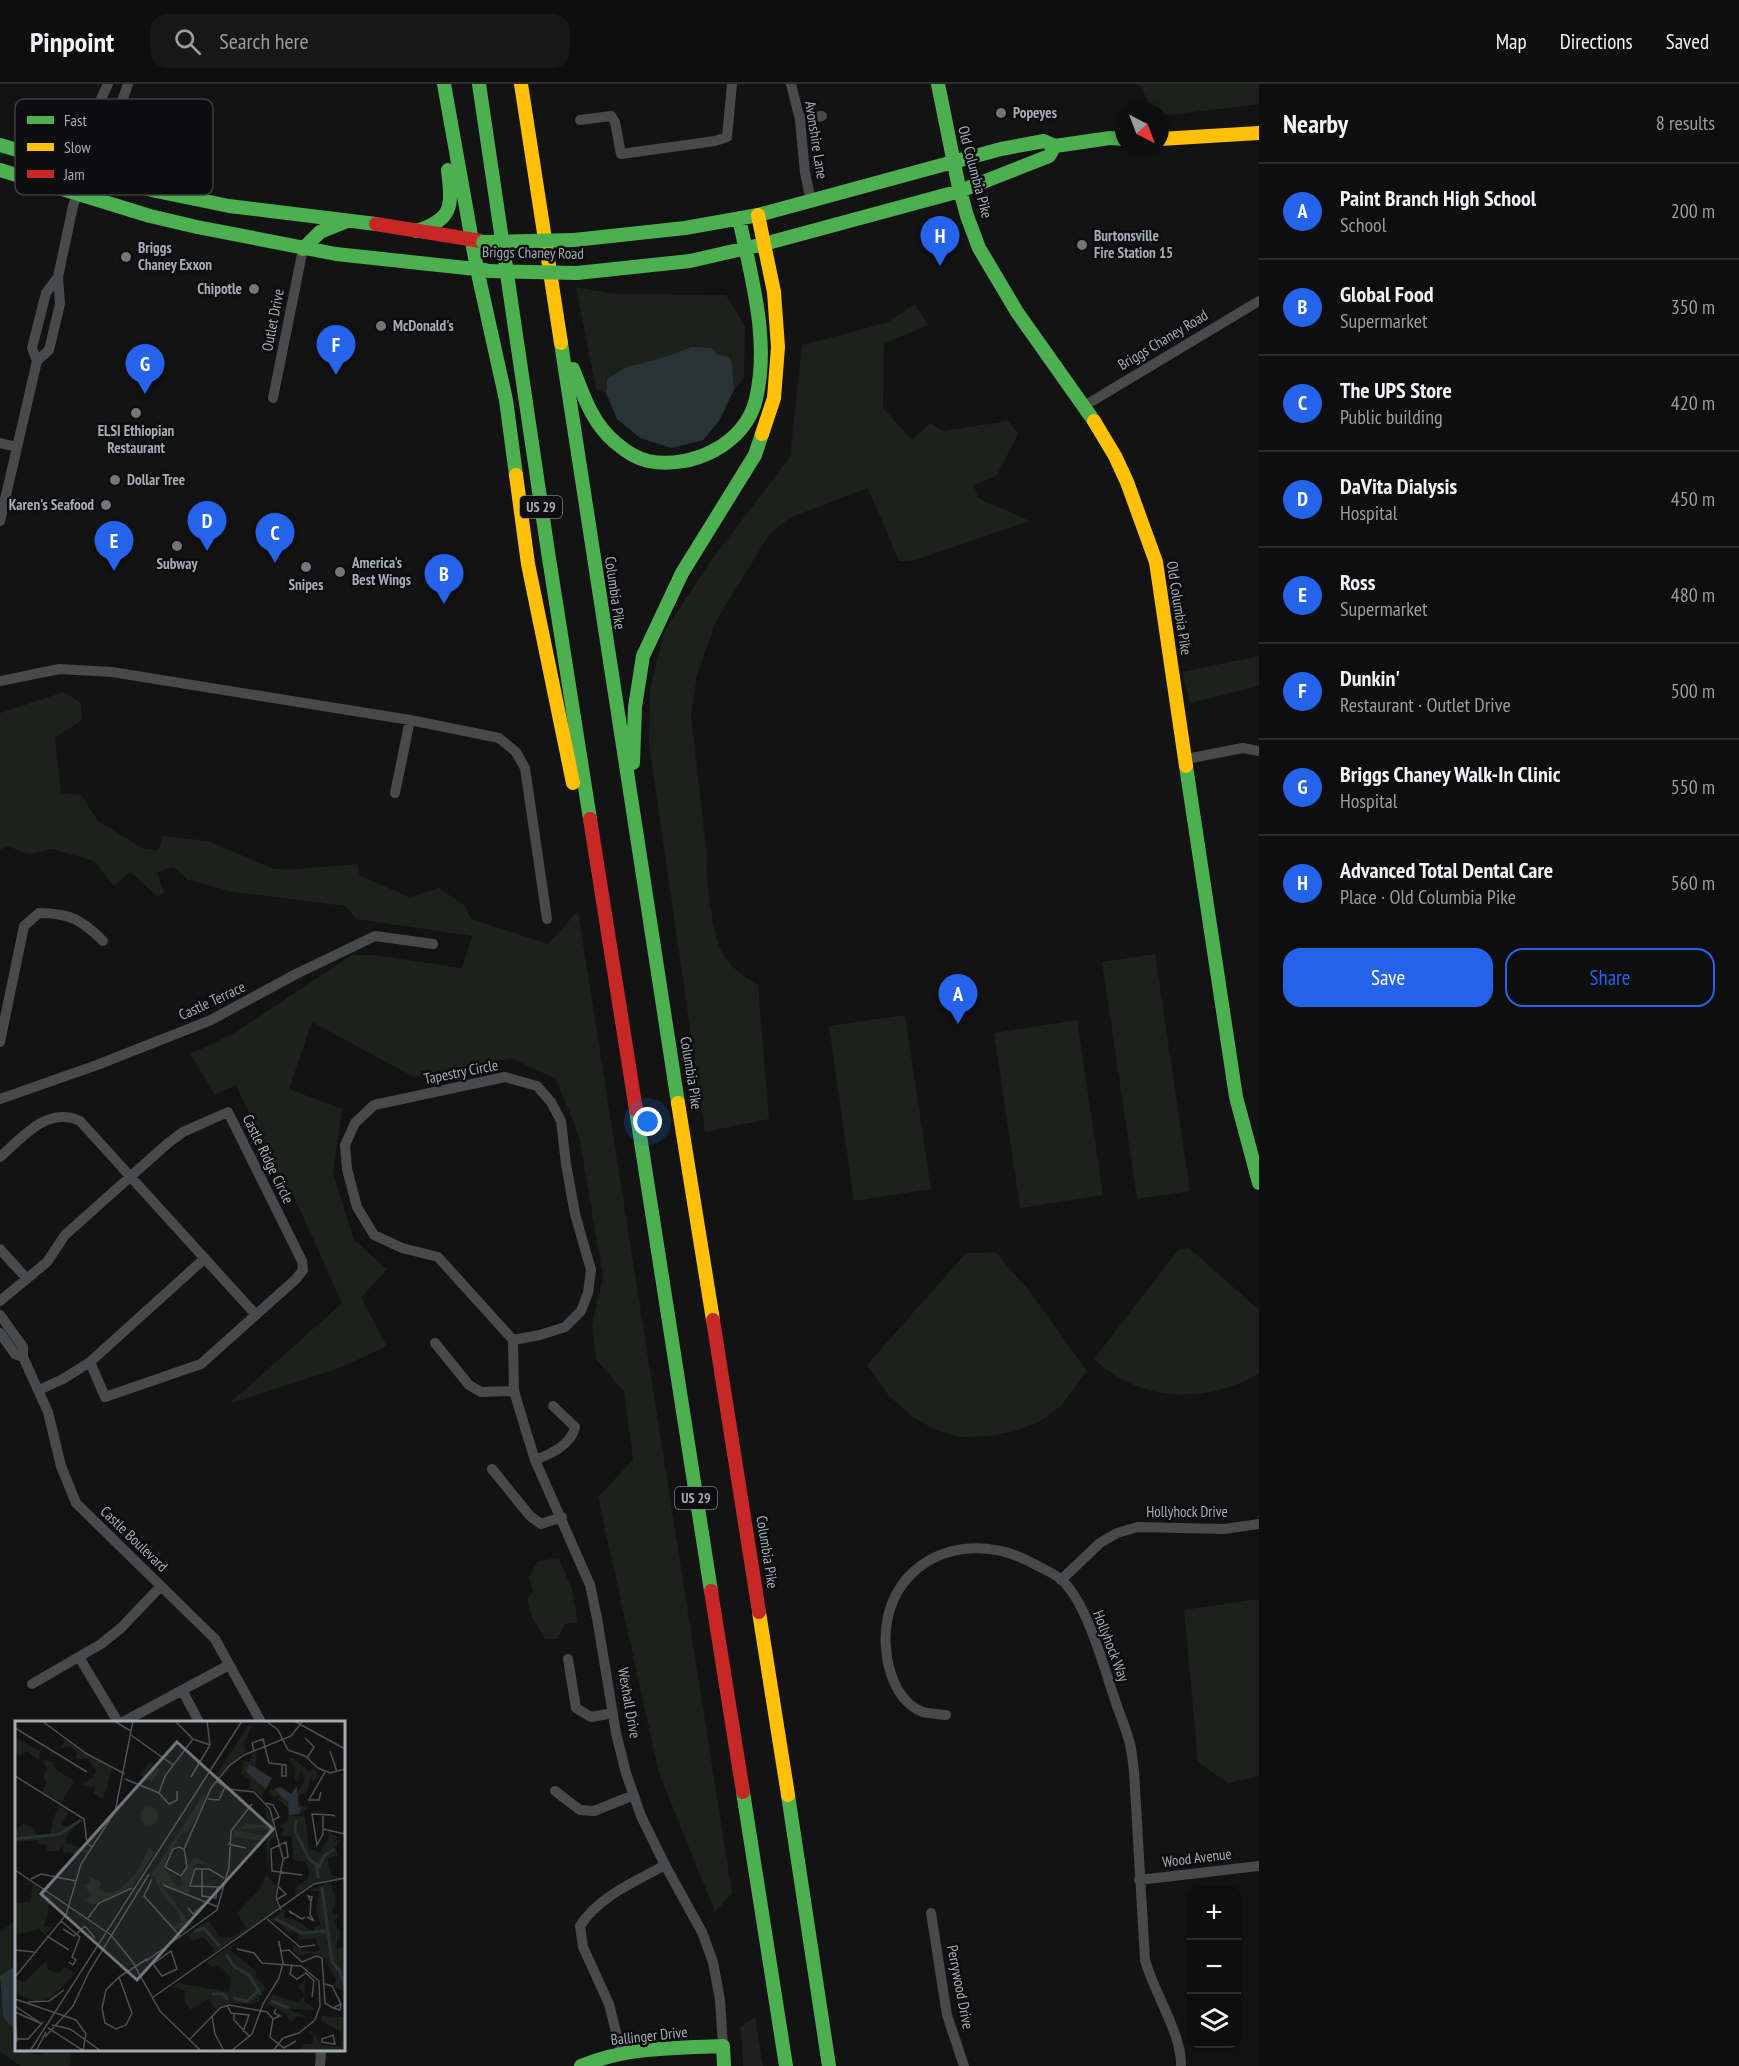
<!DOCTYPE html>
<html lang="en">
<head>
<meta charset="utf-8">
<style>
  body { margin:0; font-family:"PT Sans Narrow",sans-serif; background:#171717; color:#f1f3f6 }
  .controls { position:absolute; right:18px; bottom:18px; display:grid; overflow:hidden; border-radius:12px; box-shadow:0 3px 9px #0003 }
  .controls button { width:54px; height:54px; display:grid; place-items:center; padding:0; border:0; border-bottom:2px solid #2e2e2e; background:#0e0e0e; color:#f1f3f6; font:30px sans-serif }
  .compass { position:absolute; left:1115px; top:18px; width:54px; height:54px; border-radius:50%; background:#0e0e0e; box-shadow:0 3px 9px #0003; rotate:138deg }
  .you { position:absolute; left:648px; top:1038px; width:21px; height:21px; margin:-15px; border:4px solid #fff; border-radius:50%; background:#1a73e8; box-shadow:0 0 0 9px #1a73e833 }
  .badge { display:grid; place-items:center; width:39px; height:39px; border-radius:50%; background:#2563eb; color:#fff; font-size:20px; font-weight:700 }
  .pin { position:absolute; translate:-50% -50px; filter:drop-shadow(0 2px 3px #0008) }
  .pin::after { content:''; position:absolute; top:32px; width:21px; height:18px; background:inherit; clip-path:polygon(0 0,100% 0,50% 100%) }
  .list { margin:0; padding:0; list-style:none }
  h2 { display:flex; justify-content:space-between; align-items:center; height:78px; margin:0; padding:0 24px; font-size:26px }
  h2 small { font-size:20px; font-weight:400; color:#9b9c9e }
  .list li { display:grid; grid-template-columns:39px 1fr auto; gap:18px; align-items:center; box-sizing:border-box; height:96px; padding:0 24px; border-top:2px solid #2e2e2e }
  .list b { display:block; font-size:22px; white-space:nowrap }
  .list p { margin:0; font-size:20px; white-space:nowrap; color:#9b9c9e }
  .list em { font-size:20px; font-style:normal; color:#9b9c9e }
  .actions { display:flex; gap:12px; padding:18px 24px }
  .actions a { flex:1; padding:14px 0; border:2px solid #2563eb; border-radius:18px; text-align:center; font-size:21px; color:#2563eb }
  .actions .main { background:#2563eb; color:#fff }
  .icon { flex:none; width:33px; height:33px; fill:none; stroke:currentColor; stroke-width:2; stroke-linecap:round; stroke-linejoin:round }
  .map { position:relative; flex:none; width:1259px; height:1982px; overflow:hidden }
  header { display:flex; align-items:center; gap:36px; box-sizing:border-box; height:84px; padding:0 30px; background:#0e0e0e; border-bottom:2px solid #2e2e2e }
  header strong { font-size:28px }
  nav { display:flex; gap:33px; margin-inline-start:auto; font-size:21px }
  .search { width:420px; height:54px; background:#171717; display:flex; align-items:center; gap:15px; box-sizing:border-box; padding:0 21px; border-radius:18px; color:#9b9c9e; font-size:22px }
  main { display:flex }
  aside { flex:1; background:#0e0e0e }
  .map>svg:first-child { display:block }
  .green { fill:#1c211b }
  .water { fill:#293236 }
  .lines { fill:none; stroke-linecap:round; stroke-linejoin:round }
  .street { stroke:#47494b; stroke-width:10 }
  .fast { stroke:#4caf50; stroke-width:14 }
  .slow { stroke:#ffc107; stroke-width:14 }
  .jam { stroke:#c62828; stroke-width:14 }
  .fast-bridge { stroke:#4caf50; stroke-width:14 }
  .poi-dot { fill:#71767c; stroke:#0d0d0f; stroke-width:2 }
  .labels { text-anchor:middle; stroke-width:5; stroke-linejoin:round; paint-order:stroke }
  .shield { fill:#0d0d0f; stroke:#777c82; stroke-width:1.5 }
  .shield-label { font-size:14px; font-weight:bold; fill:#a4acb4 }
  .poi-label { font-size:15px; font-weight:bold; fill:#a4acb4; stroke:#0d0d0f; text-anchor:start }
  .street-label { font-size:15px; fill:#a4acb4; stroke:#0d0d0f }
  .inset-river { fill:none; stroke:#293236; stroke-width:3 }
  .inset-road { fill:none; stroke:#4d5053; stroke-width:1.5 }
  .view { fill:#71767c; fill-opacity:0.15; stroke:#71767c; stroke-width:3 }
  .inset-edge { fill:none; stroke:#a4acb4; stroke-width:3 }
  .key { fill:#0d0d0f; stroke:#3a3d41; stroke-width:1.5 }
  .key-label { font-size:16px; fill:#a4acb4 }
</style>
</head>
<body>
<header>
<strong>Pinpoint</strong>
<div class="search"><svg class="icon" aria-label="search" viewBox="0 0 24 24"><circle cx="10" cy="10" r="6"/><path d="M15 15l6 6"/></svg>Search here</div>
<nav><a>Map</a><a>Directions</a><a>Saved</a></nav>
</header>
<main>
<div class="map">
<svg width="1259" height="1982" viewBox="0 0 1259 1982">
  <rect width="100%" height="100%" fill="#131313"/>
  <!-- green -->
  <path class="green" d="M1139 0H1259V20L1160 32V27H1153Z
    M576 203 614 210 726 211 745 242 744 294 734 306 732 279 717 271 691 263 607 295 606 309 596 305Z
    M915 220 928 241 884 260 883 324 912 356 930 339 943 347 1008 337 1018 350 997 391 974 401 978 414 1030 437 912 477H899L868 404 789 434 769 451 716 537 697 591 691 631 707 773C705 789 708 804 710 820 717 862 719 879 758 901L769 1035 705 1048 649 660 650 606 664 548 710 478 790 373 802 261 886 239Z
    M1259 572V602L1190 619 1182 588Z
    M64 608 81 619 82 636 55 654 61 709 81 711 98 737 144 765 158 766 164 752 208 757 272 784 287 786 357 780 360 792 410 813 439 804 465 822 471 835 548 860 578 827 732 1809 715 1828 659 1689 598 1413 633 1376 624 1308 596 1275 592 1241 603 1193 579 1052 556 995 511 974 414 993 312 938 289 1005 342 1025 333 1089 354 1156 387 1185 361 1214 387 1262 342 1283 229 1320 342 1219 291 1106 278 1093 236 1001 215 1011 190 970 233 950 352 871H373L462 884 472 852 357 835 345 822 234 808 188 796 174 783 157 788 164 809 158 813 130 788 114 802 94 777 52 765 29 770 7 762 0 766V629Z
    M1155 870 1190 1107 1137 1115 1102 878Z
    M905 931 931 1105 854 1117 829 942Z
    M1077 936 1103 1111 1020 1124 994 949Z
    M1189 1164 1259 1226V1290C1205 1320 1141 1319 1094 1275L1178 1166Z
    M995 1168 1027 1204 1087 1287 1061 1322 1039 1338 1012 1348 988 1352 960 1353 936 1346 913 1333 889 1312 867 1281 966 1169Z
    M559 1474 572 1505 578 1539 565 1540 557 1555H545L532 1533 527 1515 533 1507 529 1493 538 1477Z
    M1259 1515V1692L1228 1699 1198 1678 1184 1526Z
    M16 1836V1881L0 1892V1848Z
    M0 1904 3 1933 16 1948V1966L39 1971 52 1966H68L71 1978 69 1982H21L0 1968Z
    M755 1933 763 1982H743L741 1942Z"/>
  <!-- water -->
  <path class="water" d="M691 263 713 264 717 271 729 273 732 279 734 306 719 337 703 356 672 364 640 354 617 335 606 309 607 295 627 283 665 273Z
    M16 1881V1948L3 1933 0 1892Z"/>
  <g class="lines">
    <!-- street -->
    <path class="street" d="M791 0 800 36 805 89 811 117
      M580 36 611 32 615 38 621 70 715 57 727 53 732 0
      M800 36 822 32
      M78 109 72 82 76 68 108 0
      M37 277 32 264 46 209 58 193
      M273 314 303 165
      M1084 322 1259 217
      M0 359 17 363
      M0 437 37 277 49 266 60 220 58 193 73 122 78 109 97 89 128 0
      M0 597 59 585 112 588 410 636 499 654 516 668 525 684 547 835
      M1186 675 1243 664 1259 667
      M395 709 410 636
      M0 958 24 842 39 829C70 829 82 836 103 857
      M505 993 537 1002 551 1018 561 1037 566 1080 575 1130 591 1186 588 1209 581 1227 565 1243 540 1251 513 1256 438 1173 402 1164 374 1151 357 1123 347 1085 345 1061 355 1039 374 1021Z
      M0 1015 97 981 211 936 296 890 375 852 433 860
      M0 1073C23 1053 47 1022 80 1037L256 1231
      M0 1165 27 1195
      M0 1217 47 1178 65 1151 167 1060 183 1048 228 1028 302 1177 303 1186 296 1195 201 1280 105 1313 90 1278 63 1295 39 1306
      M0 1231 23 1263V1273L48 1328 61 1382 76 1419 215 1555 261 1638
      M0 1249 15 1270 23 1273
      M513 1256 514 1307 526 1347 535 1376 590 1501 597 1534 616 1649 626 1689 641 1732 665 1781 702 1848 713 1878 720 1916 723 1962
      M435 1259 469 1301 481 1308 514 1307
      M90 1278 204 1175
      M535 1376C551 1370 571 1361 575 1343L553 1322
      M492 1385 530 1432 541 1440 562 1433
      M1061 1496 1100 1459 1117 1449 1138 1443 1224 1445 1259 1440
      M79 1573 118 1638
      M568 1575 576 1624 591 1633 613 1629
      M32 1600 101 1560 121 1544 161 1502
      M182 1606 199 1638
      M946 1631C939 1630 930 1630 923 1628 904 1621 894 1602 889 1583 867 1489 956 1435 1036 1481 1045 1486 1056 1490 1063 1497 1087 1521 1103 1580 1114 1613 1119 1629 1126 1644 1130 1660 1132 1669 1133 1679 1134 1687L1145 1876C1154 1909 1182 1950 1181 1982
      M123 1638 229 1581
      M555 1707 580 1726 594 1727 634 1711
      M1139 1796 1259 1782
      M931 1829 947 1931 964 1982
      M621 1968 609 1920 583 1863 580 1842C599 1812 635 1798 665 1781
      M320 1982 321 1966"/>
    <!-- fast -->
    <path class="fast" d="M444 0 477 185 506 316 516 391
      M479 0 548 468 590 735
      M938 0 958 99 967 132 979 164 1017 228 1094 337
      M0 61 156 107 229 122 376 140
      M0 86 150 132 197 143 336 170 485 186
      M416 147C454 135 452 122 448 86
      M574 156 685 144 758 131 1001 65 1044 57 1055 62 1110 54 1124 55
      M303 165 320 148 347 137
      M577 189 690 177 764 160 960 107 1049 72 1055 62
      M561 259 678 1019
      M573 285C584 313 592 339 616 359 625 367 636 374 648 377 691 386 746 360 756 315 770 255 751 193 739 134
      M633 679 635 623 643 572 682 489 755 371 762 350
      M1186 682 1236 1013 1259 1099
      M636 1026 711 1507
      M743 1708 786 1982
      M788 1711 829 1982
      M581 1982C626 1963 675 1964 723 1962L724 1982"/>
    <!-- slow -->
    <path class="slow" d="M521 0 561 259
      M1160 55 1259 49
      M758 131 774 208 778 263 774 314 762 350
      M1094 337 1115 372 1127 398 1156 478 1186 682
      M516 391 528 480 573 699
      M678 1019 713 1236
      M759 1528 788 1711"/>
    <!-- jam -->
    <path class="jam" d="M376 140 481 157
      M590 735 636 1026
      M713 1236 759 1528
      M711 1507 743 1708"/>
    <!-- fast-bridge -->
    <path class="fast-bridge" d="M483 158 574 156
      M488 187 577 189"/>
  </g>
  <!-- markers -->
  <g class="poi-dot">
    <circle cx="1001" cy="29" r="6"/>
    <circle cx="1082" cy="161" r="6"/>
    <circle cx="126" cy="173" r="6"/>
    <circle cx="254" cy="205" r="6"/>
    <circle cx="381" cy="242" r="6"/>
    <circle cx="136" cy="329" r="6"/>
    <circle cx="115" cy="396" r="6"/>
    <circle cx="106" cy="421" r="6"/>
    <circle cx="177" cy="462" r="6"/>
    <circle cx="306" cy="483" r="6"/>
    <circle cx="340" cy="488" r="6"/>
  </g>
  <g class="labels">
    <!-- shield labels -->
    <g class="shield">
      <rect x="520" y="412" width="42" height="22" rx="4.5"/>
      <rect x="675" y="1403" width="42" height="22" rx="4.5"/>
    </g>
    <g class="shield-label">
      <text x="541" y="428">US 29</text>
      <text x="696" y="1419">US 29</text>
    </g>
    <!-- poi labels -->
    <g class="poi-label">
      <text x="1013" y="34">Popeyes</text>
      <text x="1094" y="157">Burtonsville<tspan x="1094" dy="17">Fire Station 15</tspan></text>
      <text x="138" y="169">Briggs<tspan x="138" dy="17">Chaney Exxon</tspan></text>
      <text x="242" y="210" text-anchor="end">Chipotle</text>
      <text x="393" y="247">McDonald's</text>
      <text x="136" y="352" text-anchor="middle">ELSI Ethiopian<tspan x="136" dy="17">Restaurant</tspan></text>
      <text x="127" y="401">Dollar Tree</text>
      <text x="94" y="426" text-anchor="end">Karen's Seafood</text>
      <text x="352" y="484">America's<tspan x="352" dy="17">Best Wings</tspan></text>
      <text x="177" y="485" text-anchor="middle">Subway</text>
      <text x="306" y="506" text-anchor="middle">Snipes</text>
    </g>
    <!-- street labels -->
    <g class="street-label">
      <text transform="translate(816 56) rotate(81)" y="5">Avonshire Lane</text>
      <text transform="translate(975 88) rotate(75)" y="5">Old Columbia Pike</text>
      <text transform="translate(533 169) rotate(1)" y="5">Briggs Chaney Road</text>
      <text transform="translate(273 236) rotate(-79)" y="5">Outlet Drive</text>
      <text transform="translate(1163 256) rotate(-31)" y="5">Briggs Chaney Road</text>
      <text transform="translate(615 509) rotate(82)" y="5">Columbia Pike</text>
      <text transform="translate(1179 524) rotate(81)" y="5">Old Columbia Pike</text>
      <text transform="translate(212 917) rotate(-25)" y="5">Castle Terrace</text>
      <text transform="translate(461 988) rotate(-11)" y="5">Tapestry Circle</text>
      <text transform="translate(691 989) rotate(81)" y="5">Columbia Pike</text>
      <text transform="translate(268 1075) rotate(64)" y="5">Castle Ridge Circle</text>
      <text x="1187" y="1433">Hollyhock Drive</text>
      <text transform="translate(134 1455) rotate(44)" y="5">Castle Boulevard</text>
      <text transform="translate(767 1468) rotate(81)" y="5">Columbia Pike</text>
      <text transform="translate(1111 1562) rotate(69)" y="5">Hollyhock Way</text>
      <text transform="translate(629 1619) rotate(80)" y="5">Wexhall Drive</text>
      <text transform="translate(1197 1774) rotate(-7)" y="5">Wood Avenue</text>
      <text transform="translate(960 1903) rotate(79)" y="5">Perrywood Drive</text>
      <text transform="translate(649 1952) rotate(-6)" y="5">Ballinger Drive</text>
    </g>
  </g>
  <!-- overview -->
  <g transform="translate(15 1637)">
    <rect width="330" height="330" fill="#131313"/>
    <path d="M233 5H237L229 22 231 30 197 60ZM1 17 25 30 24 39 11 30 7 35 0 33ZM50 19 97 48 88 78 78 72 80 66 65 64 77 57 81 50 73 38H61L62 31 55 25 45 28ZM242 30 240 46 249 54 238 47 231 51 251 68 247 74 234 67 236 59 226 53 229 43 225 39 235 41 237 32ZM277 36 294 51 298 48 303 52 299 61 296 55 292 71 283 75 286 84 294 87 285 93 281 75 290 57 286 49 282 61 279 59 280 46 274 39ZM28 39 38 41 40 48 59 60 46 82 27 71 32 60 28 57 32 49ZM135 40 146 49 136 61 125 54ZM257 67 268 72 276 88 274 94 290 96 294 128 305 131 314 116 313 110 323 116 318 121 325 119 320 126 323 134 313 138 316 154 325 157 299 162 281 177 280 167 293 158 294 149 290 141 279 139 276 115H266L269 108 265 106 272 100 274 88 263 78 265 75 259 76 254 70ZM190 71 188 85 173 110 168 111 148 145 163 166 169 163 166 157 179 136 195 143H179L174 172 155 169 145 162 174 201 182 199 168 212 158 206 166 201 163 191 148 175 139 156H135ZM43 84 54 90 46 104 58 106 51 117 52 122 74 130 72 133 64 128 62 135 54 131 49 133 47 124 44 130H31L32 124 22 123V119L0 121V109L8 103 18 106 22 116 34 115ZM250 84 256 95 260 117 255 119 253 148 251 120 217 116 219 109 252 115 254 111 248 107 226 108 230 103 252 104ZM125 95a9 9 0 1 1 18 0a9 9 0 1 1-18 0ZM134 127 140 131 118 164 79 184 67 179 77 174 68 164 75 161 73 155 86 161 84 169 93 172 104 169 122 151ZM251 154 262 165 260 178 263 188 196 233 199 228 188 216 177 220 172 214 193 199 206 217 217 216 231 207 222 192 245 168ZM316 161 321 180 317 192 325 195 318 200 325 211 321 227 329 226 330 272 318 264 321 260 309 236 294 232 286 235 277 229 278 224 295 231 305 229 300 217 284 219 281 211 271 210 266 201 255 200 270 188 269 197 279 198 300 212 299 206 306 204 301 191 304 170H292ZM18 163 36 177 29 206 38 205 30 214 24 208 0 214V182L15 181ZM220 222 215 229 242 251 240 256 252 268 243 274 246 280 237 283 215 282 200 288 193 278 176 289 170 281 169 269 156 266 163 262 214 271 216 257 204 244 196 246 192 241ZM31 240 33 249 45 252 49 246 60 252 38 276 23 281 0 273V258L9 261ZM290 260 289 280 300 289 273 288 297 298 282 295 276 301 269 291 255 284 249 287 257 273 284 282 289 274 283 265ZM330 278V330H285L289 323H298V314L293 313 296 309 307 324 326 326 327 312 305 299 307 295 329 296Z" fill="#1c211b"/>
    <path d="M234 43 257 57 251 68 231 51ZM282 65 283 86 286 87 284 93 274 94 273 81 259 68 266 66 276 73Z" fill="#293236"/>
    <path class="inset-river" d="M281 99 280 110 294 138 302 144 303 158M0 118 45 113 66 99M304 147 309 135 319 128M307 166 317 241 325 250 330 266M260 198 287 212 311 210M179 211 189 207 205 226M211 234 220 246 234 254 246 274M197 273H208L213 279M218 277 232 280 243 270M256 280 274 287"/>
    <path class="inset-road" d="M27 0 72 33 110 53M99 0 116 10M160 0 178 18 195 24M251 0 263 9 273 29 290 35 303 47 315 52 330 48M279 0 330 28M0 7 72 51 69 49M116 14 158 44M290 17 299 26 292 37M239 30 237 22 248 18 254 42 271 44V55H267V44M315 30 322 51M0 55 69 98 72 122 77 126M176 56 195 24 192 0M110 58 144 72M201 60 213 68 239 71 255 88 268 138 261 177 266 189M162 70V79L154 83 144 72 150 55 178 18M306 71 304 79H294L310 51M193 78 204 79 210 66M251 82 258 84 264 96 257 100M308 94V113L302 124 297 93 317 94 320 95M308 108 330 113M213 123 231 127M164 126 169 128 172 146 166 155 150 146 158 128ZM169 128 196 67 214 45 229 34 276 15 288 0M268 138 273 136 271 121 256 128 257 150 287 154M187 148V175L201 177 202 166M0 149 96 214 117 240 145 290 186 330M16 158 26 153 61 160M137 158 129 175 166 216M148 164 203 186M207 166 175 165 180 148H194L209 157M261 179 271 173 264 166M173 187 178 193 191 182M277 193 274 190 287 198 290 196M292 196 299 200 295 194 296 180 297 176 293 175 296 180M73 197 84 182 117 167M252 198 285 226 300 224M46 200 65 216 57 236 61 239 58 244 54 241M48 208 59 215 70 205 80 217M32 215 54 229M222 228 239 232 247 242 286 245 304 260 305 285 300 299 284 312 268 317 258 330M0 229 19 231M156 230 162 248 147 255 138 243ZM266 230 274 229 287 241 301 235 307 237 310 282 318 287 326 283M131 240 202 189 214 146 216 110 237 83M277 243 275 253 282 258 291 252 299 260 297 276M0 256 51 194 66 143 100 91 118 0M104 256 117 292 111 304 101 308 90 302 87 287 91 269ZM104 256 132 238M310 263 317 265 326 283 325 289 318 287M137 277 299 163 330 157M0 278 61 299 71 313 68 330M13 281 34 280 49 269M212 284 216 292 234 294 228 311M0 285 24 301M0 291 27 303M219 293V299L235 316M197 295 200 313 209 330M0 297 2 321M258 298 265 295 259 292 261 288M37 304 55 308 86 330M33 307 69 330M318 314 320 323 307 321V318ZM30 316 58 285 74 251 134 153M0 318H13L28 301M175 318 205 287 214 284 252 291 258 298 255 316 269 327 281 320M15 330 227 0M21 330 31 311M216 330 237 313 248 283 264 257 268 242 264 220V225"/>
    <path class="view" d="M162 21 258 108 122 259 26 173Z"/>
    <rect width="330" height="330" class="inset-edge"/>
  </g>
  <!-- legend -->
  <rect x="15" y="15" width="198" height="96" rx="9" class="key"/>
  <rect x="27" y="32" width="27" height="8" fill="#4caf50"/>
  <rect x="27" y="59" width="27" height="8" fill="#ffc107"/>
  <rect x="27" y="86" width="27" height="8" fill="#c62828"/>
  <g class="key-label">
    <text x="64" y="42">Fast</text>
    <text x="64" y="69">Slow</text>
    <text x="64" y="96">Jam</text>
  </g>
</svg>
<div class="controls">
<button>+</button>
<button>−</button>
<button><svg class="icon" aria-label="layers" viewBox="0 0 24 24"><path d="M12 4l9 5-9 5-9-5zM3 14l9 5 9-5"/></svg></button>
</div>
<svg class="compass" viewBox="-18 -18 36 36"><path d="M0-13l5 13h-10z" fill="#e53935"/><path d="M0 13l5-13h-10z" fill="#9b9c9e"/></svg>
<div class="you"></div>
<div class="pin badge" style="left:958px;top:940px">A</div>
<div class="pin badge" style="left:444px;top:520px">B</div>
<div class="pin badge" style="left:275px;top:479px">C</div>
<div class="pin badge" style="left:207px;top:467px">D</div>
<div class="pin badge" style="left:114px;top:487px">E</div>
<div class="pin badge" style="left:336px;top:291px">F</div>
<div class="pin badge" style="left:145px;top:310px">G</div>
<div class="pin badge" style="left:940px;top:182px">H</div>
</div>
<aside>
<h2>Nearby<small>8 results</small></h2>
<ul class="list">
<li><span class="badge">A</span><div><b>Paint Branch High School</b><p>School</p></div><em>200 m</em></li>
<li><span class="badge">B</span><div><b>Global Food</b><p>Supermarket</p></div><em>350 m</em></li>
<li><span class="badge">C</span><div><b>The UPS Store</b><p>Public building</p></div><em>420 m</em></li>
<li><span class="badge">D</span><div><b>DaVita Dialysis</b><p>Hospital</p></div><em>450 m</em></li>
<li><span class="badge">E</span><div><b>Ross</b><p>Supermarket</p></div><em>480 m</em></li>
<li><span class="badge">F</span><div><b>Dunkin'</b><p>Restaurant · Outlet Drive</p></div><em>500 m</em></li>
<li><span class="badge">G</span><div><b>Briggs Chaney Walk-In Clinic</b><p>Hospital</p></div><em>550 m</em></li>
<li><span class="badge">H</span><div><b>Advanced Total Dental Care</b><p>Place · Old Columbia Pike</p></div><em>560 m</em></li>
</ul>
<div class="actions"><a class="main">Save</a><a>Share</a></div>
</aside>
</main>
</body>
</html>
